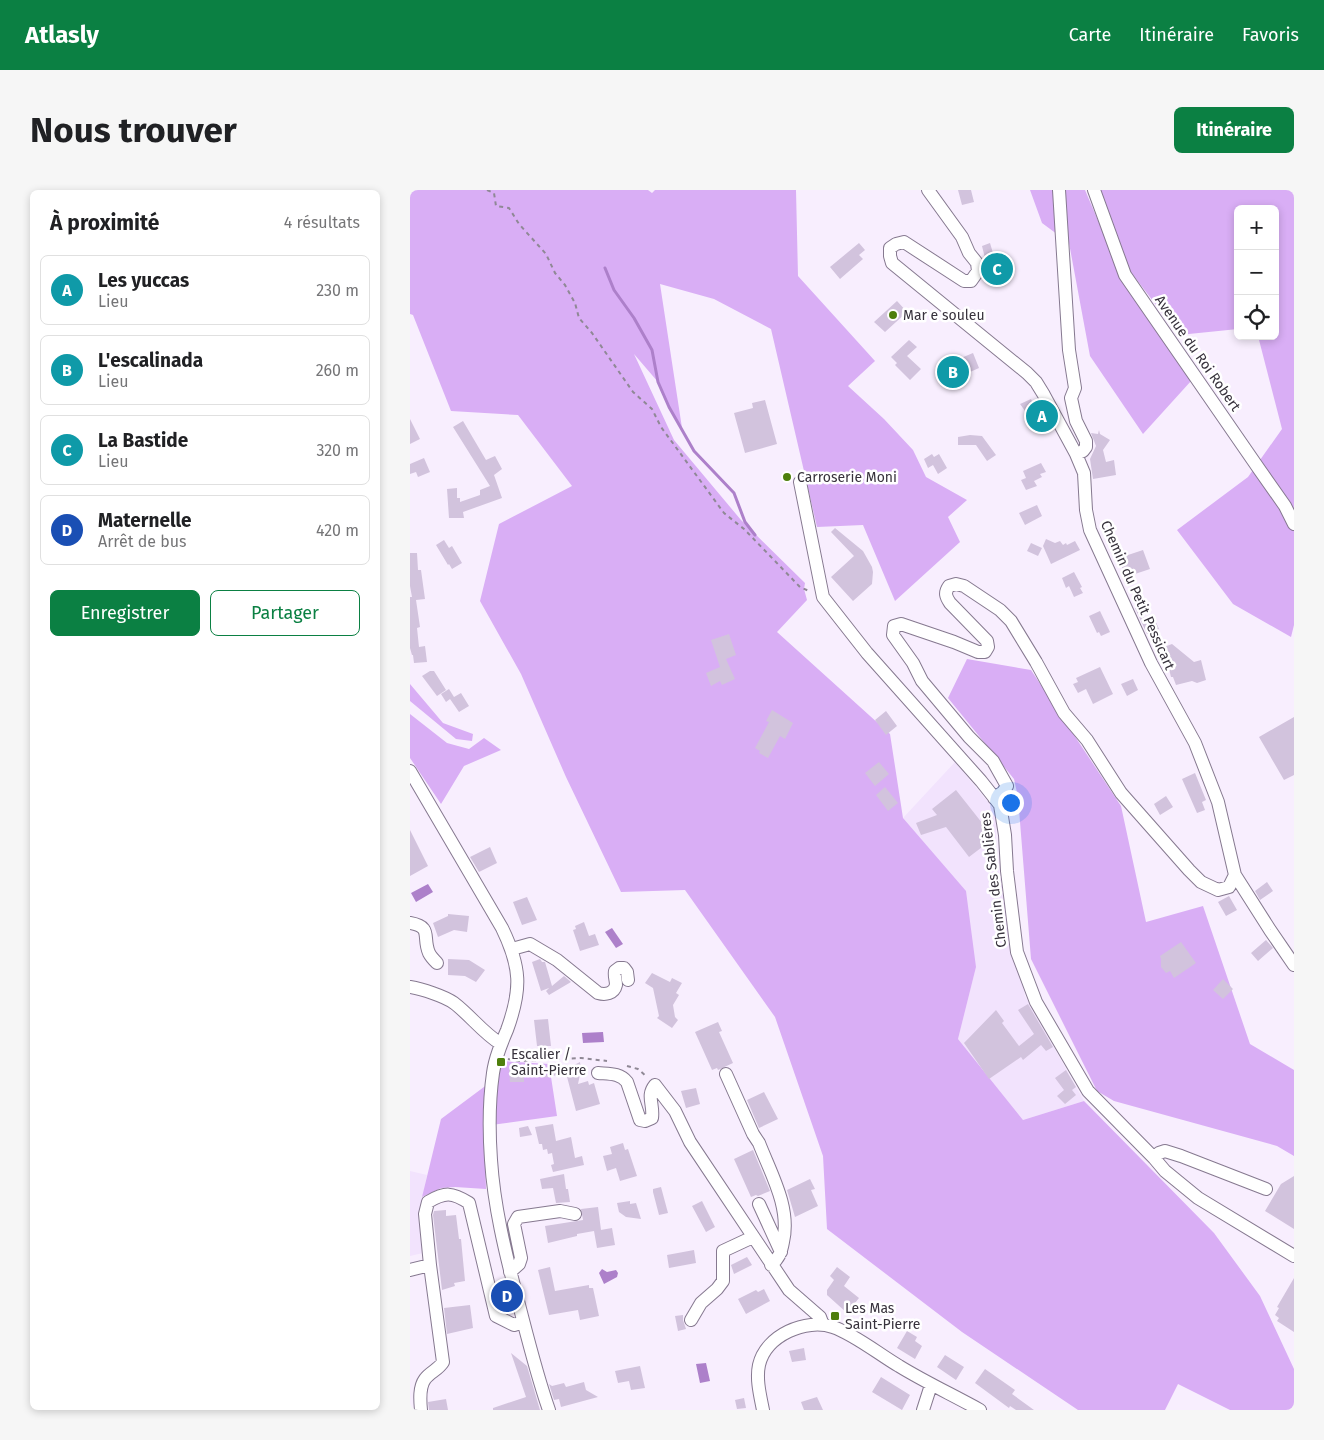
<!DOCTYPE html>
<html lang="fr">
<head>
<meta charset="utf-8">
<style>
  body { margin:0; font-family:"Fira Sans",sans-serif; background:#f6f6f6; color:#202124 }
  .controls { position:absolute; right:15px; top:15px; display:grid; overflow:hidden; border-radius:8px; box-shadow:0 2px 8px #0003 }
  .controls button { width:45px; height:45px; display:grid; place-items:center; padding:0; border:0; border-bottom:1px solid #e0e0e0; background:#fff; color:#202124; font:25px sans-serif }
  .you { position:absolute; left:600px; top:612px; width:18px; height:18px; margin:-12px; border:4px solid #fff; border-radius:50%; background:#1a73e8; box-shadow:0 0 0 8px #1a73e833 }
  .badge { display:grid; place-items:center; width:32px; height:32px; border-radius:50%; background:#0b8043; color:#fff; font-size:16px; font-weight:700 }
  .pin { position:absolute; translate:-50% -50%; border:2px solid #fff; box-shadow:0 1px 5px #0006 }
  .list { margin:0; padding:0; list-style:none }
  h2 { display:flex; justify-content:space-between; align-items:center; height:65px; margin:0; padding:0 20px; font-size:21px }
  h2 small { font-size:16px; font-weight:400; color:#757577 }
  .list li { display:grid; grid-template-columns:32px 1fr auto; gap:15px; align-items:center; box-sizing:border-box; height:70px; margin:0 10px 10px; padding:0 10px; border:1px solid #e0e0e0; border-radius:8px }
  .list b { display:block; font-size:19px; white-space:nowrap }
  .list p { margin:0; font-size:16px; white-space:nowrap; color:#757577 }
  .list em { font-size:16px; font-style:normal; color:#757577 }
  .actions { display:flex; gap:10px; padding:15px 20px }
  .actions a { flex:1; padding:11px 0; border:1px solid #0b8043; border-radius:8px; text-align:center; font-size:18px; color:#0b8043 }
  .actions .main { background:#0b8043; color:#fff }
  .icon { flex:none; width:28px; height:28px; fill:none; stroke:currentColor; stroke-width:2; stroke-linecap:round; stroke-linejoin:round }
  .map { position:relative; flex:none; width:884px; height:1220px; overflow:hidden; border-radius:8px }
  header { display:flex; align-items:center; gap:30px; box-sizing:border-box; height:70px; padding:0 25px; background:#0b8043; color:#fff }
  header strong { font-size:24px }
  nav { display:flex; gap:28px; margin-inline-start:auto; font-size:18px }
  .intro { display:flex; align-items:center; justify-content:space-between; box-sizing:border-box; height:120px; padding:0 30px }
  h1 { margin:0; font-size:35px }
  .button { padding:12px 22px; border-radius:8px; background:#0b8043; color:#fff; font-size:18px; font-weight:700 }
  main { display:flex; gap:30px; padding:0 30px }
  aside { flex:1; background:#fff; border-radius:8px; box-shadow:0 2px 8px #0003 }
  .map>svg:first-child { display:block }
  .built { fill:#f2e3fd }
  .green { fill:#d9aef5 }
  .water { fill:#ad80ca }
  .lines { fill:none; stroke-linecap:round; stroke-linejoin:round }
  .stream { stroke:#ad80ca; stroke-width:3 }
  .building { fill:#d2c3dd }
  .minor-casing { stroke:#867990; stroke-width:14 }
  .path { stroke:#8f8895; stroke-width:2; stroke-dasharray:4 4; stroke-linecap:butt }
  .minor { stroke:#fff; stroke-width:12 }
  .poi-dot { fill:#4e7f0c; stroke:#fff; stroke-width:2 }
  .labels { text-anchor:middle; stroke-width:5; stroke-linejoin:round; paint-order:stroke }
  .poi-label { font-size:14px; fill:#37323c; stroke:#fff; text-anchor:start }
  .street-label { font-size:14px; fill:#37323c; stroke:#fff }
</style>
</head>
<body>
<header>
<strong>Atlasly</strong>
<nav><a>Carte</a><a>Itinéraire</a><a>Favoris</a></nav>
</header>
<div class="intro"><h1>Nous trouver</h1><a class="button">Itinéraire</a></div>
<main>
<aside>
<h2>À proximité<small>4 résultats</small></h2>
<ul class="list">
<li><span class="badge" style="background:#0f9aa8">A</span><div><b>Les yuccas</b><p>Lieu</p></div><em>230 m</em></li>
<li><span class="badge" style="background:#0f9aa8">B</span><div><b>L'escalinada</b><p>Lieu</p></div><em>260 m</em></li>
<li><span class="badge" style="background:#0f9aa8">C</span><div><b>La Bastide</b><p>Lieu</p></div><em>320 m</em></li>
<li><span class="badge" style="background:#1a4fb4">D</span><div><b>Maternelle</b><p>Arrêt de bus</p></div><em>420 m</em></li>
</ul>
<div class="actions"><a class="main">Enregistrer</a><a>Partager</a></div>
</aside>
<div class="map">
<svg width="884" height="1220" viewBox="0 0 884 1220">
  <rect width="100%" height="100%" fill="#f8eefe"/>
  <!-- built -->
  <path class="built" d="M545 572 586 622V668L615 806 674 911 613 930 548 849 566 777 493 628Z
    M0 981 17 985 9 1024 13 1063 0 1066Z"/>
  <!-- green -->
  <path class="green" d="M0 0H238L242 3 245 0H386L388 86 465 171 438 196 474 229 503 260 516 287 557 310 538 327 550 352 485 411 453 335 407 337 361 139 304 109 250 94 272 238 259 217 248 192 224 164 264 250 331 330 395 393 394 399 397 410 367 442 480 544 493 628 556 701 566 777 548 849 613 930 674 911 804 1043 850 1106 884 1179V1220H820L768 1194 755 1220H668L552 1142 417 1039 413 966 365 827 275 700 211 702 156 587 111 484 70 411 89 334 162 296 108 225 41 221 3 125 0 124Z
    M620 0H675L718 101 781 191 733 244 680 166 659 53 632 33Z
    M690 0H884V435L881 447 823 414 767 340 838 287 872 239 848 146H865V19H828V139L769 145 720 81Z
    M557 469 621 480 711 616 736 732 793 716 840 854 884 880V966L867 956 704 911 687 901 621 769 608 607 604 589 538 508Z
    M0 494 33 533 63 544 62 551 46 549 0 511Z
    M0 524 37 553 59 559 74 548 91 560 54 576 31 614 0 568Z
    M90 871 139 874 147 926 74 936 76 999 45 997 31 998 12 1007 31 929 86 888Z"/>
  <!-- water -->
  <path class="water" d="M18 694 23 702 6 712 1 703Z
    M202 738 213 754 206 758 195 742Z
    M193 842 194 852 173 853 172 843Z
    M192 1079 197 1082 206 1080 208 1083 207 1087 194 1094 189 1083Z
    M296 1173 300 1191 290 1193 286 1174Z"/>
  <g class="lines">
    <!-- stream -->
    <path class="stream" d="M195 78 204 100 224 128 242 160 248 192 259 217 284 261 324 303 335 332 345 345"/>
  </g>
  <!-- building -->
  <path class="building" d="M548 0H561L564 12 552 15Z
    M449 53 455 60 449 65 453 69 430 89 420 77Z
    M580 53 583 63 591 62V67H595L596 72 601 71 602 89H593V86L574 87 576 72 572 56Z
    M487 111 497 122 475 142 464 132Z
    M499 150 507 157 497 166 511 179 500 190 485 175 487 173 481 167Z
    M563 163 569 178 560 182 540 199 530 187 551 168Z
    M621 209 624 216 627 215 629 221 633 219 642 236 626 242 618 225 610 214Z
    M355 210 367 254 335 263 324 223 343 218 342 213Z
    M0 229 10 249 0 254Z
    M53 231 76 270 85 266 92 279 84 285 92 308 53 322 54 328H39L37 299 47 298V308H50V312L70 305V300L80 296 43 237Z
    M689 240 690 244 700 250 693 260 696 272 704 270 706 285 683 289 680 269 686 256 681 243 688 244Z
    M560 245 572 246 586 265 577 271 566 255H548V247Z
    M522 264 524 267 529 264 537 278 528 284 523 275 518 278 514 269Z
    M14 268 20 282 8 287 6 282 0 284V274Z
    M631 273 636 282 630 284 632 287 624 291 627 296 616 300 611 290 616 288 613 281Z
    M627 315 632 326 615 335 609 323Z
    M425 338 453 361 462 377 463 382 462 394 443 411 421 387 444 366 421 342Z
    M636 349 645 353 650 351 653 355 656 353 657 355 665 351 670 360 641 374 633 356Z
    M34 350 39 358 42 356 52 373 42 379 39 374 38 375 26 355Z
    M621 353 632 358 628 366 617 361Z
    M733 360 740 379 725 384 723 380 714 383 708 365 717 362 718 365Z
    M0 363H7L8 380H11L15 409 6 410 10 437 7 438 9 457 15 456 17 472 4 473 3 465H2L0 458V407H2L0 396Z
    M664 382 672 397 670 398 673 403 664 407 659 396 656 398 652 388Z
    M729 417 734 428 738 426 741 432 745 430 749 439 737 444 725 418Z
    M690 421 700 442 691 446 689 442 687 443 679 426Z
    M319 444 326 465 316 469 325 489 312 495 310 491 301 496 296 483 310 477 301 450Z
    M762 454 784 472 791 470 796 490 787 493 782 491 766 495 763 487H761L756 467 750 470 746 460Z
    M690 477 703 504 683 514 676 499 668 503 663 494 668 492 666 488Z
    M20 481H24L36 500 27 506 12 486Z
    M723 489 728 500 717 506 711 494Z
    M39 499 44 507 51 503 59 516 49 522 40 509 36 512 31 504Z
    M362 520 383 533 375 549 370 546 358 568 349 563 350 561 345 558 359 532 356 531Z
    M476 521 487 536 476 545 465 530Z
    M884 527V585L874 590 849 547Z
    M469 572 479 584 465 596 455 583Z
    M785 583 796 610 792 612 795 620 787 623 772 589Z
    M475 597 488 613 478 621 466 605Z
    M546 600 584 648 559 667 536 637 511 645 506 633 527 625 522 619Z
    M756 606 763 617 750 625 744 614Z
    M0 640 18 676 0 686Z
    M80 657 87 673 69 682 60 667Z
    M857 692 863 701 850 710 845 701Z
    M819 706 827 720 816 726 808 712Z
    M117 707 127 730 112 735 103 712Z
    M38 724 59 726 57 742 44 740 28 747 23 733 38 726Z
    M174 732 179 746 185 744 189 755 170 761 163 740 166 739 165 736Z
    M856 750 863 758 848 771 841 763Z
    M771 752 786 773 764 788 760 781 756 783 751 777V769L750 766Z
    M38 769 59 770 75 780 66 792 55 786 38 785Z
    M130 769 132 772H135L142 796 154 786 161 792 139 805 136 801 139 798 131 801 122 772Z
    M242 783 260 792 262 788 272 793 266 803 269 805 263 815 265 827 268 830 262 838 247 828 249 826 243 798 235 793Z
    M813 789 823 799 813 809 803 800Z
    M618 814 643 857 636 861 631 855 613 870 611 867 579 889 554 853 586 820 594 831 592 833 609 856 624 844 608 820Z
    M138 829 141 856H127L124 830Z
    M308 832 312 841 309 842 323 873 308 880 307 878 302 880 285 842Z
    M170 872 171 880 168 894 178 891 179 895 184 893 190 914 166 921 156 883 134 888 144 877 164 875Z
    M99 880H114V892H100Z
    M656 880 666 897 662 900 666 905 655 914 647 906 654 900 645 888Z
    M286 898 290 914 276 918 271 901Z
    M354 902 368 929 349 938 337 910Z
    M143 934 146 951 161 947 165 968 172 966 174 975 143 982 141 975 144 974 142 963 138 964 137 959 133 960 132 954H129L125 937Z
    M118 936 122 945 110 947 109 938Z
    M213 953 215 960 218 959 227 986 210 991 206 978 197 981 193 966 202 964 200 957Z
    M343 960 360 1001 348 1006 346 1005 341 1007 324 969Z
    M154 984 156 999H158L160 1012 146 1013 143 998 132 999 130 989Z
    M884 986V1039L855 1021 871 994Z
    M400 989 405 999 401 1000 408 1016 385 1027 377 1000Z
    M251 997 258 1023 249 1025 243 1002V999Z
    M220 1011V1014L226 1013 231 1029 216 1027 209 1022 207 1013Z
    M292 1011 305 1037 296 1042 282 1016Z
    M188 1017 191 1040 185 1041 202 1038 205 1055 187 1058 184 1041 167 1044V1046L138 1053 135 1036 173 1030 171 1019Z
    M36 1020V1026L46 1025 49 1049H51L55 1091 44 1093 45 1096 32 1100 23 1025 24 1021Z
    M284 1060 286 1073 259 1078 257 1065Z
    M337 1067 342 1075 324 1084 321 1075Z
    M140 1077 145 1101 179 1095V1098H183L189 1126 170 1130 168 1120 139 1125 128 1080Z
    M427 1077 440 1087 434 1096 449 1108 437 1123 417 1105V1100L424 1090 420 1086Z
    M884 1088V1142L867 1131 869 1128 865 1125 869 1118 867 1117Z
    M354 1099 360 1111 336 1124 328 1109 346 1100 348 1102Z
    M60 1115 63 1138 37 1144 34 1118Z
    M273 1125V1130L276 1139 268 1141 265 1126Z
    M497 1141 507 1147 505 1151 512 1156 505 1169 487 1158Z
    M394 1158 396 1170 382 1172 379 1161Z
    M101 1163 117 1176 130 1220H83V1218L116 1207Z
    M535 1165 554 1177 546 1190 527 1177Z
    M230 1176 235 1198 221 1200 219 1191 208 1193 205 1181Z
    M575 1179 605 1200 602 1204 624 1220H606L600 1216 599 1218 565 1193Z
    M471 1187 500 1205 492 1220 462 1202Z
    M174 1192 176 1200 188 1207 151 1217 149 1209 144 1210 139 1194 142 1196 154 1193 156 1197Z
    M407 1207 413 1220H394L391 1212Z
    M334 1208 336 1218 327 1219 325 1210Z
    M36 1209 38 1220H19L18 1212Z"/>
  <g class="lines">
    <defs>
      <path id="minor" d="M518 0 552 47 559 63 567 73 568 81 561 91H554L494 52 486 54 480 58V66L482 73 617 183 626 192 634 205 666 264 674 283 676 320 680 340 741 473 785 553 808 612 825 685 860 740 884 775
        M649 0 659 160 665 198 661 208 666 231 676 251V257L673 261 666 264
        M684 0 715 85 849 279 875 316 884 334
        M390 292 413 407 457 463 571 591 590 615 595 645 597 681 607 762 626 812 678 901 744 968 755 981 788 1008 884 1066
        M0 581 92 738C111 777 112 799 97 840 91 854 85 868 83 883 79 911 79 942 81 970 84 1016 95 1062 107 1107 117 1145 126 1183 139 1220
        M584 608 593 602 597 596 583 571 559 547 512 491 503 473 483 445 484 436 491 434 544 452 568 462H575L578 457 577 451 540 413C536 407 534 403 539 396L546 394 554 396 590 420 601 431 626 472 654 523 677 550 711 603 779 680 791 692 808 700 819 697 825 685
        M0 733C23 737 12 747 19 763 21 767 24 770 27 773
        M102 759 120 754 147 770 188 803C195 805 204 804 206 795 206 790 204 786 205 781L209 778H214L217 782 218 790
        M0 797C12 799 34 806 44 813 61 826 73 843 91 854
        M188 883C199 884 210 883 217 892L230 930 235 931 242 928C244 914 236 906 245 895L265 921 280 952 379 1100 410 1127 413 1135
        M316 884 343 944 349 953C361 984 381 1018 373 1052 371 1063 369 1068 361 1075
        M744 968 749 963 755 961 771 966 856 999
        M349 1014 371 1062
        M0 1080 20 1075
        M100 1082 109 1074 111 1068 104 1034 108 1027 150 1021 165 1024
        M281 1130 291 1113 307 1099 313 1091V1061L343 1047
        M11 1220C10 1210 9 1197 15 1189 20 1182 28 1180 33 1172L20 1075 15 1024 18 1012C35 1002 42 1002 59 1013L86 1126 104 1135 113 1132
        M353 1220C350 1205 346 1189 349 1175 356 1145 396 1128 423 1137 444 1144 470 1165 489 1176 515 1192 543 1205 570 1220
        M513 1220 521 1195"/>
    </defs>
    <!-- minor casing -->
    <use href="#minor" class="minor-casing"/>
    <!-- path -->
    <path class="path" d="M77 0 84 3 86 16 99 18 109 34 136 64 145 83 155 95 165 113 169 128 182 143 223 202 242 219 251 237 314 323 334 339 390 397 399 401
      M98 869 108 871 171 868 197 871
      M217 876 228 879 236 886"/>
    <!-- minor -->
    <use href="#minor" class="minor"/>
  </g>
  <!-- markers -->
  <g class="poi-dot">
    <circle cx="483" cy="125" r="5"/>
    <circle cx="377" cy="287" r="5"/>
    <rect x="86" y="867" width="10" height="10" rx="2.5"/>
    <rect x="420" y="1121" width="10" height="10" rx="2.5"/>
  </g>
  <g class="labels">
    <!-- poi labels -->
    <g class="poi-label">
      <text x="493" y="130">Mar e souleu</text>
      <text x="387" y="292">Carroserie Moni</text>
      <text x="101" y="869">Escalier /<tspan x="101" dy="16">Saint-Pierre</tspan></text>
      <text x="435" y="1123">Les Mas<tspan x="435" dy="16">Saint-Pierre</tspan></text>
    </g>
    <!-- street labels -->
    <g class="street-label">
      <text transform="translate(788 163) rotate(55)" y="5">Avenue du Roi Robert</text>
      <text transform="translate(728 405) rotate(66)" y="5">Chemin du Petit Pessicart</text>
      <text transform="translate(583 690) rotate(-97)" y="5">Chemin des Sablières</text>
    </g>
  </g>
</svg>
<div class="controls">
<button>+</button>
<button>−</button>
<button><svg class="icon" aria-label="locate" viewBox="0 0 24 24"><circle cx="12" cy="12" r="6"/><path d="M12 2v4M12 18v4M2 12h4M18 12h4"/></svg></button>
</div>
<div class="you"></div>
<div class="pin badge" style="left:632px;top:226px;background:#0f9aa8">A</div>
<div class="pin badge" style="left:543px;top:182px;background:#0f9aa8">B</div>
<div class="pin badge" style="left:587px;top:79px;background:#0f9aa8">C</div>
<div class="pin badge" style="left:97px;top:1106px;background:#1a4fb4">D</div>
</div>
</main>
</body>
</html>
